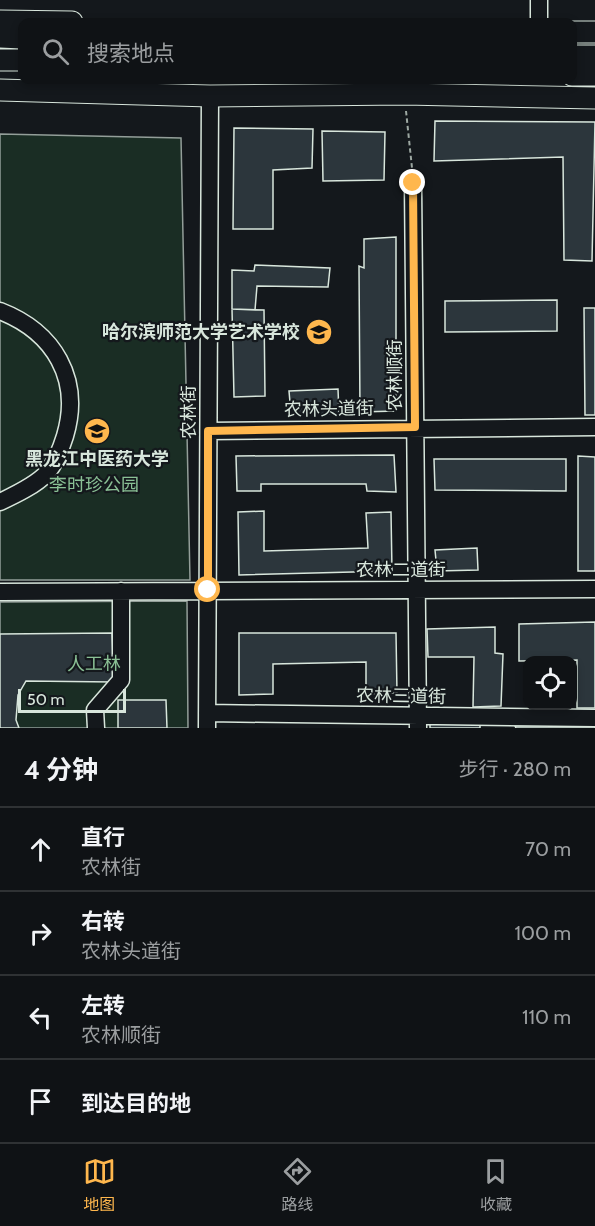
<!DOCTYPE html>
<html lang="zh">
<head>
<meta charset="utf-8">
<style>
  body { margin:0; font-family:Cabin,"Noto Sans SC",sans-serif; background:#181b1e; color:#f1f3f6 }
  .controls { position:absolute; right:18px; bottom:18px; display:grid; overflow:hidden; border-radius:12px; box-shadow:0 3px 9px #0003 }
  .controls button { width:54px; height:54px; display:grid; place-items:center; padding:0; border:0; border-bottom:2px solid #2f3234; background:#0f1215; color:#f1f3f6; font:30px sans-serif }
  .scale { position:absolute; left:18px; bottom:15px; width:108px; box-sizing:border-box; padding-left:6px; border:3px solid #d8e6dc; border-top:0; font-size:16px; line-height:21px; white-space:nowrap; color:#d8e6dc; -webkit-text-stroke:4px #14181c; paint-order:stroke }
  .stop { position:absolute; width:18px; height:18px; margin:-14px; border:4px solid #ffb74d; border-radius:50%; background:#fff }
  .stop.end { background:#ffb74d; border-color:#fff; box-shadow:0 2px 6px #0008 }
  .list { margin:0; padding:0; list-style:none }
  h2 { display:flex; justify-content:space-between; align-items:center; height:78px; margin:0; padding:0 24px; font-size:26px }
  h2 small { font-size:20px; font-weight:400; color:#9b9ea0 }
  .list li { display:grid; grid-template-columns:39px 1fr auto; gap:18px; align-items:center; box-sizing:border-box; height:84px; padding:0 24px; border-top:2px solid #2f3234 }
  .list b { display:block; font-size:22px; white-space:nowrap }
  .list p { margin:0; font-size:20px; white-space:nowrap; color:#9b9ea0 }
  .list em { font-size:20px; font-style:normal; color:#9b9ea0 }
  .icon { flex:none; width:33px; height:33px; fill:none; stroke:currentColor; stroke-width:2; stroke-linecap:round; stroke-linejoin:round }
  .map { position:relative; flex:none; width:595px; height:728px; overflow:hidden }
  .search { position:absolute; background:#0f1215; box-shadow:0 3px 9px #0003; left:18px; right:18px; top:18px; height:66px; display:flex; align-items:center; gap:15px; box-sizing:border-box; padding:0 21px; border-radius:12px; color:#9b9ea0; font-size:22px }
  .sheet { height:414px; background:#0f1215 }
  nav { display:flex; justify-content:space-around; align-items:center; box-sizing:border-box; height:84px; border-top:2px solid #2f3234; background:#0f1215; font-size:16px; color:#9b9ea0 }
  nav a { display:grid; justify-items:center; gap:3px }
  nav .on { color:#ffb74d }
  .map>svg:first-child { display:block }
  .green { fill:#1a2d24; stroke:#939e99; stroke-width:1.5 }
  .building { fill:#2c363c; stroke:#d8e6dc; stroke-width:1.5 }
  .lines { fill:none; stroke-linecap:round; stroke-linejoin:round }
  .minor-casing { stroke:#d8e6dc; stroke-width:19 }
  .major-casing { stroke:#d8e6dc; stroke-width:23 }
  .path { stroke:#9da8a2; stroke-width:2; stroke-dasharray:4.5 3; stroke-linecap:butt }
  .minor { stroke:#14181c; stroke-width:16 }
  .major { stroke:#14181c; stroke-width:21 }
  .route { stroke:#ffb74d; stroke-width:8 }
  .labels { text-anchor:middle; stroke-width:4.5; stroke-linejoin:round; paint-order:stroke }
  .poi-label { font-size:18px; font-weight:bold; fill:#d8e6dc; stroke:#14181c; text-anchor:end }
  .street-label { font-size:18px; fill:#d8e6dc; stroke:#14181c }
  .park-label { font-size:18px; fill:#8ac095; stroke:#14181c }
</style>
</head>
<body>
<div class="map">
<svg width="595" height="728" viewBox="0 0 595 728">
  <rect width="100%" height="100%" fill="#14181c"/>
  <!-- green -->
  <path class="green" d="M0 134 181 138 190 580H0Z
    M187 601 188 728H0V602Z"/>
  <!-- building -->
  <path class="building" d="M435 121 595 122 592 261 564 260 563 157 434 161Z
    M234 128 313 129 312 168 273 170V229H233Z
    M322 131 385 132 384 180 323 181Z
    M396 237V411L360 412 359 266 364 268V239Z
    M255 265 330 268 328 287 257 286 255 310 232 309V270L254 271Z
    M557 300V331L445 332V301Z
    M584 308H595V415H585Z
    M232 309 264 310 265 396 234 397Z
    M338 389 339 414H291L289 391Z
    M394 455 396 492 367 491 366 484H261V491H237L236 456Z
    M578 456 595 457V571H578Z
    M434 459H566V491L435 490Z
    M264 511V551L368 548 366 513 391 512 392 571 239 575 238 512Z
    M477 548 478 570 437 571 435 550Z
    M595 622V708H577V660L519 661V624Z
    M495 627V653L503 654 501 706 473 707 474 657H428L427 629Z
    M112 633 114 682 26 681 18 695 16 720 19 728H0V634Z
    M239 633H396L397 693 366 694V662L273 664V694L239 695Z
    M118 700H166L167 728H118Z
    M430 724H480V728H430Z
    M595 725V728H516L515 726Z"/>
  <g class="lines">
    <defs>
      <path id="minor" d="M539 22V0
        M413 183 418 728
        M0 311C54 332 82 379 65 436 61 449 56 462 47 473 36 485 15 495 0 502
        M209 431 595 427
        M0 592 595 589
        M207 713 595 718
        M96 728 95 710 121 680V591
        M207 728 210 96"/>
      <path id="major" d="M0 21 72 22
        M572 32H595
        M0 37 22 38
        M572 56H595
        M0 60H22
        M572 75H595
        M0 90 210 96 405 94 595 98"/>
    </defs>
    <!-- minor casing -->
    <use href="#minor" class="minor-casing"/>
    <!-- major casing -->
    <use href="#major" class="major-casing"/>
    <!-- path -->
    <path class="path" d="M406 111 412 168"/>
    <!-- minor -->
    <use href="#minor" class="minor"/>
    <!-- major -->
    <use href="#major" class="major"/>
  </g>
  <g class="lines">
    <!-- route -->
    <path class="route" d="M208 590V431L415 427 413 183"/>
  </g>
  <!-- icons -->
  <defs>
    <symbol id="university-disc" viewBox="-11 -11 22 22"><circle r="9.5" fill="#ffb74d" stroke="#14181c"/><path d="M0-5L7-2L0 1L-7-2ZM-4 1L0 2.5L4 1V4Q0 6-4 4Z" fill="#111"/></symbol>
  </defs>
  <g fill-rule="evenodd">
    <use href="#university-disc" x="304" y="317" width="30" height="30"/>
    <use href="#university-disc" x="82" y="416" width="30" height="30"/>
  </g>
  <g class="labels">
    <!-- poi labels -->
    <g class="poi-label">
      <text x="300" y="338">哈尔滨师范大学艺术学校</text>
      <text x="97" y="465" text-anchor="middle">黑龙江中医药大学</text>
    </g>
    <!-- street labels -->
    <g class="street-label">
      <text transform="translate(395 375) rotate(-90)" y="6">农林顺街</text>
      <text transform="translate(329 409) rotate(-1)" y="6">农林头道街</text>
      <text transform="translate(189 412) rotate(-90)" y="6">农林街</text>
      <text x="401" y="576">农林二道街</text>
      <text transform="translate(401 696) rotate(1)" y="6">农林三道街</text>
    </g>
    <!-- park labels -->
    <g class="park-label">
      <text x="94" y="491">李时珍公园</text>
      <text x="94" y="670">人工林</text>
    </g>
  </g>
</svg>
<div class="controls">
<button><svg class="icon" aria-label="locate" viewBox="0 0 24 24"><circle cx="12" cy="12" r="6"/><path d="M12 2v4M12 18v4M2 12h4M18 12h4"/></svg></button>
</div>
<div class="scale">50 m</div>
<div class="stop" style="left:208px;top:590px"></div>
<div class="stop end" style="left:413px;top:183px"></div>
<div class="search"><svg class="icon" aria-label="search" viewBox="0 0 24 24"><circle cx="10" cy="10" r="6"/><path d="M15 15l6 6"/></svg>搜索地点</div>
</div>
<section class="sheet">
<h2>4 分钟<small>步行 · 280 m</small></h2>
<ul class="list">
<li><svg class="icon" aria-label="ahead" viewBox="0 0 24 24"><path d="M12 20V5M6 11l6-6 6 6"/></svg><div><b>直行</b><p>农林街</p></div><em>70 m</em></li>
<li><svg class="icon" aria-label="right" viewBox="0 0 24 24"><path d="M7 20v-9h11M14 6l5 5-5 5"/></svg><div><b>右转</b><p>农林头道街</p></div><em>100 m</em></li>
<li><svg class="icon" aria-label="left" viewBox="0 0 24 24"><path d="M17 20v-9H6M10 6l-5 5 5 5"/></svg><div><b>左转</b><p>农林顺街</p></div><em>110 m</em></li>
<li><svg class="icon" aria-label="arrive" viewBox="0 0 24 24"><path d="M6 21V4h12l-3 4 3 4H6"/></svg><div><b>到达目的地</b></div></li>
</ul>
</section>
<nav>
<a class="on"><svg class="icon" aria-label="map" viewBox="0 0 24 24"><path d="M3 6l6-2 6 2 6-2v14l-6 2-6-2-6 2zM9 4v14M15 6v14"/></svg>地图</a>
<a><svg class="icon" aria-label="directions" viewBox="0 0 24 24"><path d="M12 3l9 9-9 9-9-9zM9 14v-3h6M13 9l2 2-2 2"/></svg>路线</a>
<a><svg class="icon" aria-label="saved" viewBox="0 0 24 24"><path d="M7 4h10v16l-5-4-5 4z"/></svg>收藏</a>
</nav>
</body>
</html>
